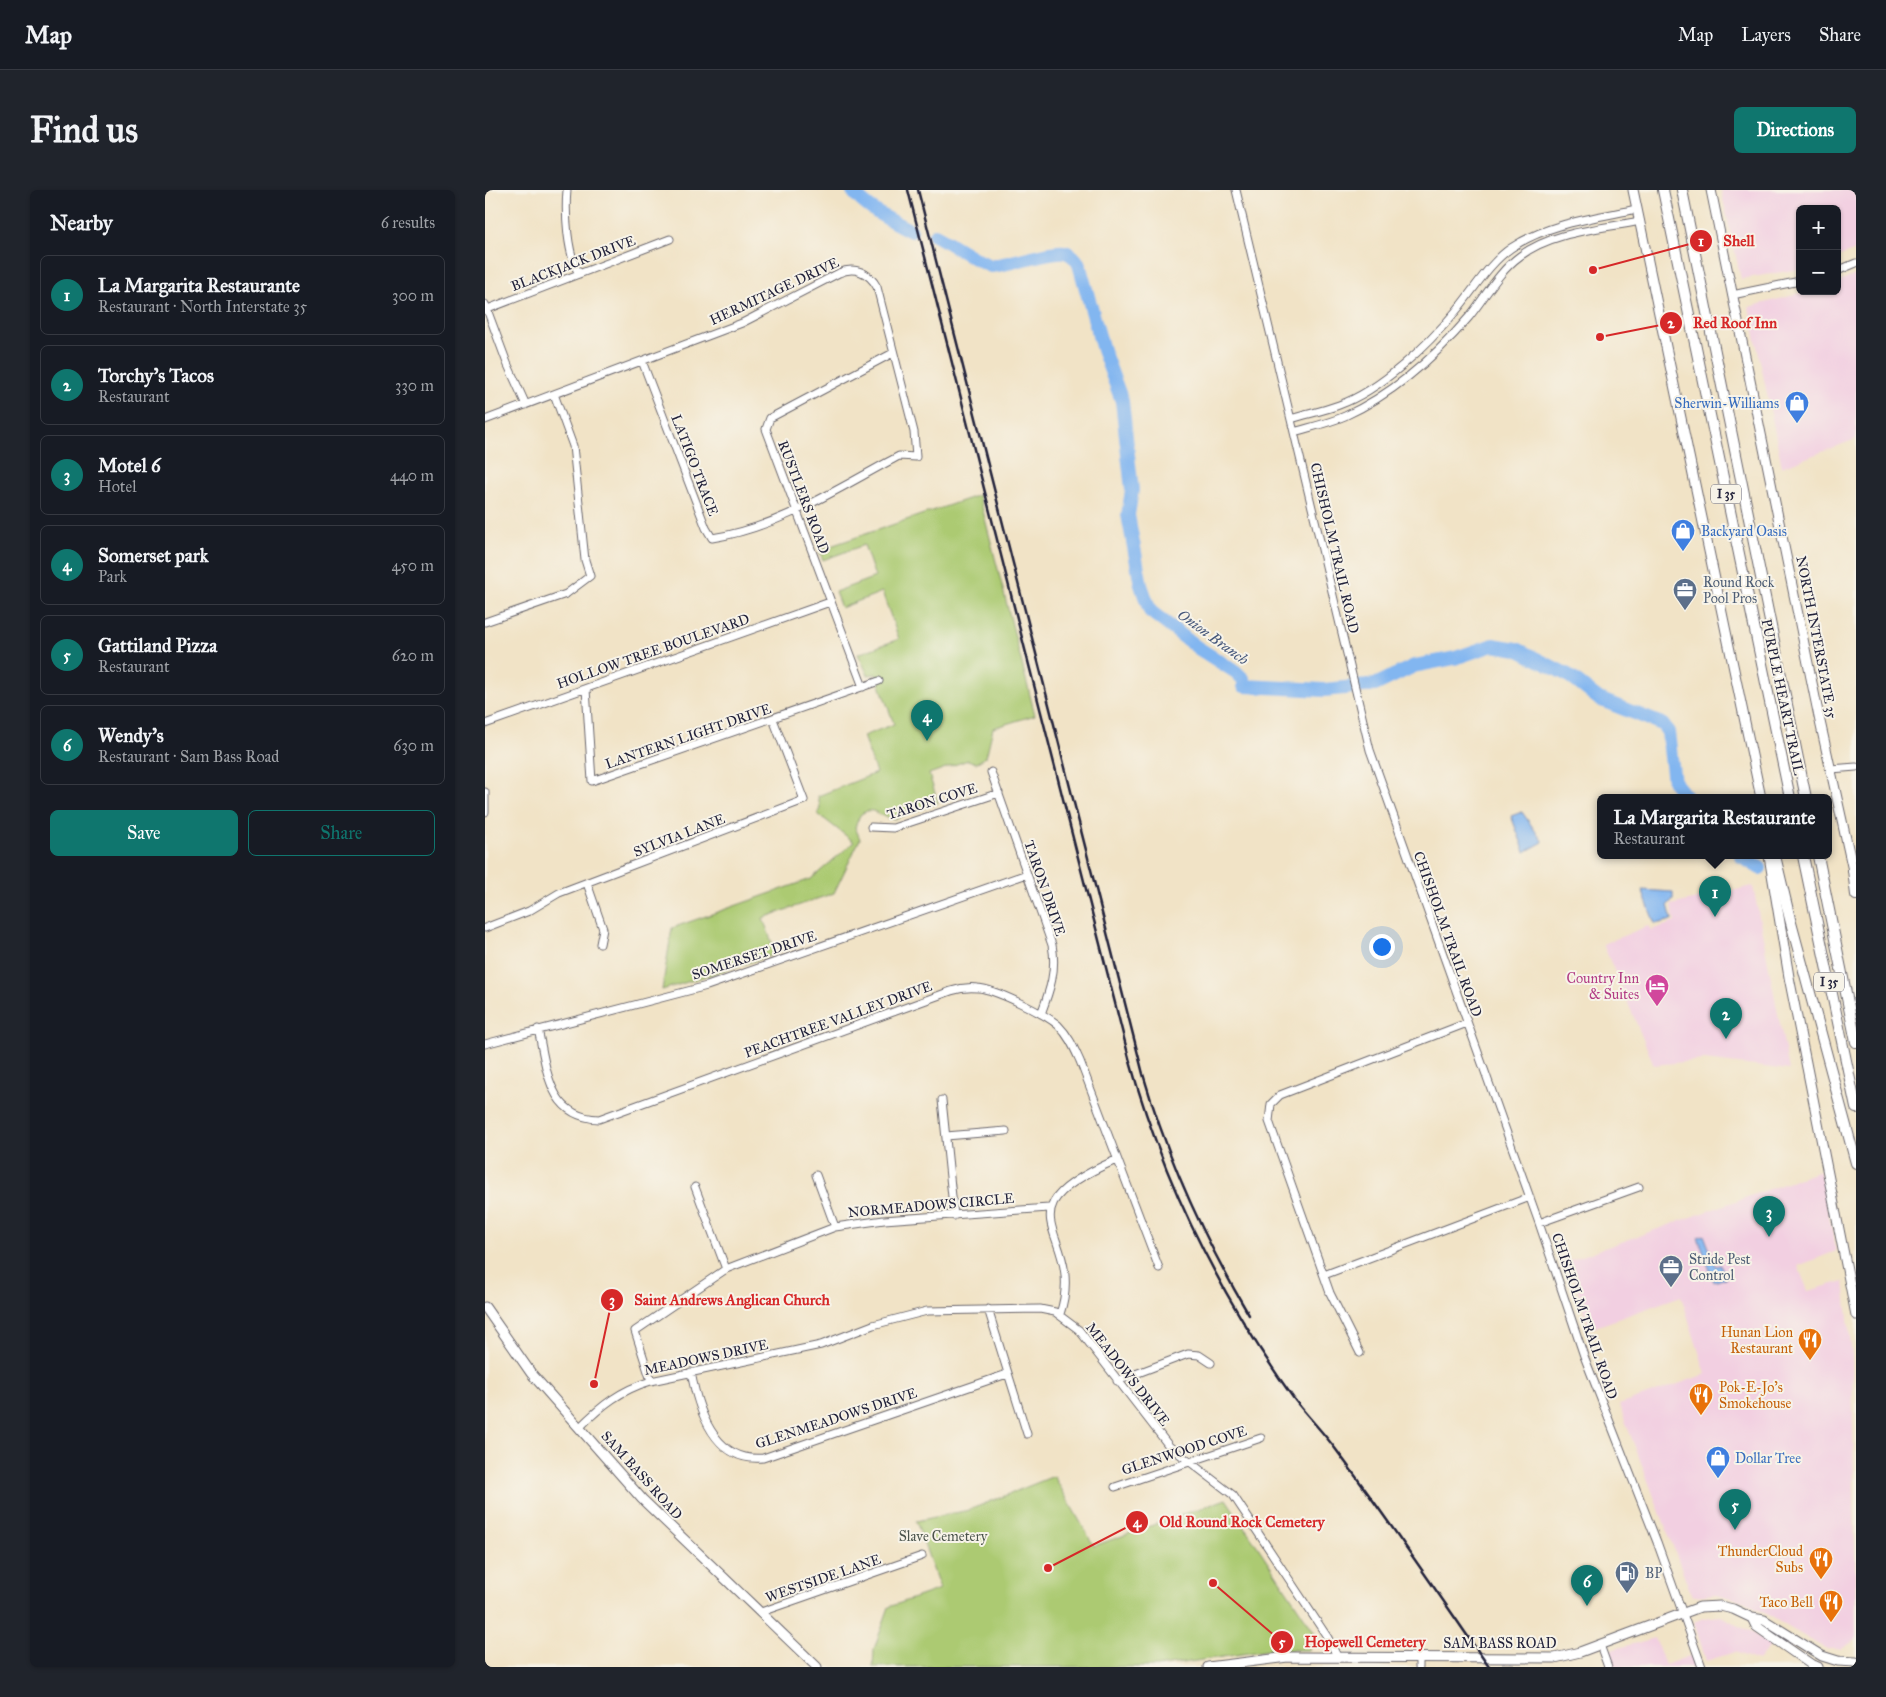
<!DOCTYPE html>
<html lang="en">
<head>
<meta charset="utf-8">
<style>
  body { margin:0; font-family:"IM FELL Great Primer",serif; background:#20242c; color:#f1f3f6 }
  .controls { position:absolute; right:15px; top:15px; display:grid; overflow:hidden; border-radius:8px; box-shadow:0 1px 4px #0004 }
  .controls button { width:45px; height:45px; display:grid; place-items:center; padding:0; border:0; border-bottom:1px solid #363941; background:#171b24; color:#f1f3f6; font:25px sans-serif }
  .you { position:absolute; left:896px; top:756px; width:18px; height:18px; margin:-12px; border:4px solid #fff; border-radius:50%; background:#1a73e8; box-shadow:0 0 0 8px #1a73e833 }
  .badge { display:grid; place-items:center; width:32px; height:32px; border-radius:50%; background:#0f766e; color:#fff; font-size:16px; font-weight:700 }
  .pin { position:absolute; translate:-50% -41px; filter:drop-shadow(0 1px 2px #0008) }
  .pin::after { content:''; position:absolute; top:26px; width:18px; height:15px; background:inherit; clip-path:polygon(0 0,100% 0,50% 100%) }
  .popup { position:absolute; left:1112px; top:604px; width:235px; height:65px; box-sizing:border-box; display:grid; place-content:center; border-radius:8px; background:#171b24; filter:drop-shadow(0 1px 4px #0005); font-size:16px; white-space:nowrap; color:#9ea1a6 }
  .popup b { font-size:19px; color:#f1f3f6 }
  .popup::after { content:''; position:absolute; left:50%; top:100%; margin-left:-10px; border:10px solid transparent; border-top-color:#171b24 }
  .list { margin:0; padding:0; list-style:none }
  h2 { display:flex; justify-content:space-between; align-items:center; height:65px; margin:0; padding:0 20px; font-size:21px }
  h2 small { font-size:16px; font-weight:400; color:#9ea1a6 }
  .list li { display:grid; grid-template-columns:32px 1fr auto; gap:15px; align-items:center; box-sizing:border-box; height:80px; margin:0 10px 10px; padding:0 10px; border:1px solid #363941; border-radius:8px }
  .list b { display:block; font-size:19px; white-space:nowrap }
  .list p { margin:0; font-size:16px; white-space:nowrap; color:#9ea1a6 }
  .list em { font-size:16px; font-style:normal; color:#9ea1a6 }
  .actions { display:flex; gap:10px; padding:15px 20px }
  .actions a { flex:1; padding:11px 0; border:1px solid #0f766e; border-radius:8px; text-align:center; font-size:18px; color:#0f766e }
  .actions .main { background:#0f766e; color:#fff }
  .map { position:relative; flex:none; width:1371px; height:1477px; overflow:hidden; border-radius:8px }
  header { display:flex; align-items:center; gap:30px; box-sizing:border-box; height:70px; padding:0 25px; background:#171b24; border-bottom:1px solid #363941 }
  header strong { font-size:24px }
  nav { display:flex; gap:28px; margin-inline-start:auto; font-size:18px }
  .intro { display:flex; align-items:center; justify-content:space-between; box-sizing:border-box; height:120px; padding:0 30px }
  h1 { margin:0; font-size:35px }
  .button { padding:12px 22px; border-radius:8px; background:#0f766e; color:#fff; font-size:18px; font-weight:700 }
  main { display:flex; gap:30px; padding:0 30px }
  aside { flex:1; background:#171b24; border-radius:8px; box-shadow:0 1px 4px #0004 }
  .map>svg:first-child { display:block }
  .built { fill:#f2cfe1 }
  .green { fill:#acca72; stroke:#677656 }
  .water { fill:#82b6f0; stroke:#526c96 }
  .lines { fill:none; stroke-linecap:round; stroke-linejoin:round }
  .river { stroke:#82b6f0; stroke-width:14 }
  .minor-casing { stroke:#6a666c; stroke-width:9 }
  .major-casing { stroke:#6a666c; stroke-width:11 }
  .highway-casing { stroke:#6a666c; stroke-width:12 }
  .minor { stroke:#fff; stroke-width:7 }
  .major { stroke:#fff; stroke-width:9 }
  .highway { stroke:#fff; stroke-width:10 }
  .rail { stroke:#22223b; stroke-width:2.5 }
  .labels { text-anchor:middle; stroke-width:4; stroke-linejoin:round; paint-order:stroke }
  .shield { fill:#f7f3e8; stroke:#62616f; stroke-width:1 }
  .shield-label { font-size:12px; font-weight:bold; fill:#22223b }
  .street-label { font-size:14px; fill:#22223b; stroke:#f7f3e8 }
  .shop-label { font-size:14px; fill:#366cbe; stroke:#f7f3e8; text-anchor:start }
  .service-label { font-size:14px; fill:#4e5e75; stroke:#f7f3e8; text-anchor:start }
  .hotel-label { font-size:14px; fill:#b23c85; stroke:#f7f3e8; text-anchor:end }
  .food-label { font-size:14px; fill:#c56008; stroke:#f7f3e8; text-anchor:end }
  .park-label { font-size:14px; fill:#4b544c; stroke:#f7f3e8 }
  .water-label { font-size:15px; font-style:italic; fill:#44567a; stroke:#f7f3e8 }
  .leader { fill:none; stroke:#d62828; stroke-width:2 }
  .callout-dot { fill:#d62828; stroke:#f7f3e8; stroke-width:2 }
  .mark-label { font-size:15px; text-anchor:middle; font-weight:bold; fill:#fff }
  .callout-label { font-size:15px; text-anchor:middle; font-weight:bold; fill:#d62828; stroke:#f7f3e8; stroke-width:4; stroke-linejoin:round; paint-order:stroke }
</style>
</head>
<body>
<header>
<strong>Map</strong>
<nav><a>Map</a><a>Layers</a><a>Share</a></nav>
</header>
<div class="intro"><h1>Find us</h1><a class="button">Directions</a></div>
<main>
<aside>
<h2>Nearby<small>6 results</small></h2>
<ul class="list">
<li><span class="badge">1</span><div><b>La Margarita Restaurante</b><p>Restaurant · North Interstate 35</p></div><em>300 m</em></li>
<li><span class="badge">2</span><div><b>Torchy's Tacos</b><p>Restaurant</p></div><em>330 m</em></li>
<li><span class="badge">3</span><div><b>Motel 6</b><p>Hotel</p></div><em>440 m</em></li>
<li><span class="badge">4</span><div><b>Somerset park</b><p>Park</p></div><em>450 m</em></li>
<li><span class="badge">5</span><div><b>Gattiland Pizza</b><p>Restaurant</p></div><em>620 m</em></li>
<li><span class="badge">6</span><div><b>Wendy's</b><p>Restaurant · Sam Bass Road</p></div><em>630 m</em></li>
</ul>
<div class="actions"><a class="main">Save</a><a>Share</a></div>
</aside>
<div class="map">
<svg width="1371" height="1477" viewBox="0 0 1371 1477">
  <rect width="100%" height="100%" fill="#f7f3e8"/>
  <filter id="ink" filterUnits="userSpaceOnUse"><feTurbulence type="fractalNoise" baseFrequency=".02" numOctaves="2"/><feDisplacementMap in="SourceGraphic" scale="10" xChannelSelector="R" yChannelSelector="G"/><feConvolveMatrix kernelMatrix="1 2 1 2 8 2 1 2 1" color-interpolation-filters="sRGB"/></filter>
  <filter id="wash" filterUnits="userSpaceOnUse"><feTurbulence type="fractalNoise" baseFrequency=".0096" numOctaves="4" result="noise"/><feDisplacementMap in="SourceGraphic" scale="20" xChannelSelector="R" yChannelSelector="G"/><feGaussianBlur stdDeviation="1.12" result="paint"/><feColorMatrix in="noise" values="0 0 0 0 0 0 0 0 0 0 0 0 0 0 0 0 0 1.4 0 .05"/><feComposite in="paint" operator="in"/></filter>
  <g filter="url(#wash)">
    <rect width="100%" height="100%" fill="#f1e3c6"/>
    <!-- built -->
    <path class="built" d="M1236 0H1371V60L1352 67V19H1315V79L1256 89Z
      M1371 85V249L1297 277 1264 117 1324 101H1352V92Z
      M1268 696 1304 880 1219 870 1169 875 1118 754 1163 736 1166 740 1190 732 1186 715Z
      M1335 981 1351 1061 1313 1076 1323 1101 1359 1091 1367 1166 1371 1450 1356 1459H1341L1259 1411 1231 1404 1207 1406 1134 1215 1221 1184 1196 1106 1105 1139 1083 1071Z
      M1236 1426 1287 1454 1273 1471 1250 1462 1221 1471 1209 1432 1218 1428Z
      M1170 1448 1180 1475 1207 1465 1211 1477H1128L1122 1461Z"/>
    <!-- green -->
    <path class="green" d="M494 305 550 525 508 538 501 567 491 573 483 570 444 584 453 613 409 629C395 630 390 613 375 625L370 637 375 649 349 703 278 728 291 764 177 800 187 738 326 689 369 652 333 624 335 617 333 606 391 583 378 546 409 534 391 484 383 485 373 464 414 449 397 402 356 418 350 402 390 387 379 355 338 370 334 360Z
      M569 1286 609 1356 741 1309 830 1443 824 1460H784L671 1477H388L389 1459 404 1417 455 1399 431 1331 484 1320Z"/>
    <!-- water -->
    <path class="water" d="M1037 622 1058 652 1040 662 1026 626Z
      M1157 700 1188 702V709L1183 715 1187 730 1170 734Z
      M1219 1045 1231 1076 1236 1075 1241 1088 1229 1092 1213 1047Z"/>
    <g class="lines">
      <!-- river -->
      <path class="river" d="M367 0C381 19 405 30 426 41
        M450 45C466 53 490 71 506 76 524 75 567 59 580 62 587 64 590 68 594 74L618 160 637 211 647 300 643 325 656 395 665 421 713 458 751 482 759 490V496L839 500 890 495 929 476 970 468 1008 455 1032 459 1083 485 1114 509 1177 534 1183 542 1189 592 1202 608
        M1256 666 1275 678"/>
    </g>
  </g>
  <g filter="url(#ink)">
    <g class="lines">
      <defs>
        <path id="minor" d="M82 0C80 24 82 63 94 84
          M751 0 885 560 1054 1033 1099 1166 1172 1352 1217 1477
          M1352 81 1371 73
          M1247 105 1315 91
          M0 114 22 173 41 215
          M0 120 185 49
          M806 229C822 224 838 221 854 215 896 200 943 155 971 121 988 101 1004 73 1026 58 1063 33 1109 28 1152 19
          M0 230 257 133 354 83C369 76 384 82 392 97L429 242 431 267 414 266C355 297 294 338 227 348L221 338 157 171
          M809 242C826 237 844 233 860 226 910 203 949 168 984 127 1001 106 1013 82 1035 66 1068 41 1116 39 1155 31
          M0 432 81 404 105 386 100 370 88 256 69 204
          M378 497 281 239 285 228 408 163
          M101 499 107 591 394 491
          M0 534 345 412
          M1346 579 1371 577
          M506 582 567 755C572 780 565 800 556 824
          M0 602V622
          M386 637 408 638 514 603
          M102 693 118 739 115 754
          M0 738 44 721 74 703 319 610 288 529
          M53 839C62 879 63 927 114 929L466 801C475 798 484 797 493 798 510 799 560 824 573 835 584 846 589 858 595 871L674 1078
          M0 854 222 796 542 684
          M457 910 469 1026
          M461 946 521 941
          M331 985 350 1037
          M210 997 241 1079
          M1054 1033 1154 997
          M839 1085 1045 1007
          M503 1119 542 1244
          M575 1124C603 1041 506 1024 631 970
          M875 1163 845 1103 784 931 786 914 795 905 982 833
          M206 1182C213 1220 230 1273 278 1268L522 1184
          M166 1191 150 1141 241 1079 350 1037 399 1030 564 1018
          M632 1191 703 1164 714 1165 726 1173
          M95 1237C117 1215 136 1200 166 1191L336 1155 388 1135 442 1121 555 1119 570 1122 594 1140 684 1256 748 1305 843 1448 852 1466
          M630 1297 776 1248
          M276 1422 437 1366
          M1115 1455 1123 1477
          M934 1477V1467"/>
        <path id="major" d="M1148 0 1276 608
          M1226 0 1334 527 1369 685
          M1284 666 1304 787 1371 1125
          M0 1117 46 1183 157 1309 332 1477
          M1267 1428 1271 1436 1327 1475 1333 1477
          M723 1477 803 1467 1070 1468 1095 1462 1215 1417 1235 1416 1248 1419 1267 1428 1279 1430 1337 1466 1353 1471 1371 1472"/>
        <path id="highway" d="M1178 0 1305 608
          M1197 0 1321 608
          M1290 666 1305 729 1371 973
          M1318 666 1371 918
          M1333 666 1371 852
          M1368 680 1371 705"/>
      </defs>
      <!-- minor casing -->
      <use href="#minor" class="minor-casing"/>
      <!-- major casing -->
      <use href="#major" class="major-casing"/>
      <!-- highway casing -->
      <use href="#highway" class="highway-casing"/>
      <!-- minor -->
      <use href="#minor" class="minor"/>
      <!-- major -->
      <use href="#major" class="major"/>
      <!-- highway -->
      <use href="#highway" class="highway"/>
      <!-- rail -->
      <path class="rail" d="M423 0 644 868C678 992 734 1104 809 1209 823 1227 839 1243 852 1261 905 1332 954 1405 1004 1477
        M433 0 658 884C683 970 719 1049 764 1125"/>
    </g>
  </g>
  <!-- icons -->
  <defs>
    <symbol id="shop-pin" viewBox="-11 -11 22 30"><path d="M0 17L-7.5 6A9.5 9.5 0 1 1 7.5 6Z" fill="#3f7fe0" stroke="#f7f3e8"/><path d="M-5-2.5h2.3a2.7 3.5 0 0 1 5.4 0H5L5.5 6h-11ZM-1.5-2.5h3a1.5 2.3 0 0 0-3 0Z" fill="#fff"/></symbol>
    <symbol id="office-pin" viewBox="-11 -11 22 30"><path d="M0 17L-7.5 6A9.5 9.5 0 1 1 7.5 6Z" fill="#5c6f8a" stroke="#f7f3e8"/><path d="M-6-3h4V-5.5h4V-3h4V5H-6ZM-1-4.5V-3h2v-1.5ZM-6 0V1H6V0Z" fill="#fff"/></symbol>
    <symbol id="hotel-pin" viewBox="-11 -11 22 30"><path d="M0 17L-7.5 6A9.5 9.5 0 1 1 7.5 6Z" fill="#d1479c" stroke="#f7f3e8"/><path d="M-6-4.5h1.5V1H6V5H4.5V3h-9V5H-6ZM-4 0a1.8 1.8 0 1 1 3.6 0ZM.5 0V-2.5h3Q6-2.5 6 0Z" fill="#fff"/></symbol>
    <symbol id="restaurant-pin" viewBox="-11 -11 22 30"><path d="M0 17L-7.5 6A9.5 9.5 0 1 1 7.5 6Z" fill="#e8710a" stroke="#f7f3e8"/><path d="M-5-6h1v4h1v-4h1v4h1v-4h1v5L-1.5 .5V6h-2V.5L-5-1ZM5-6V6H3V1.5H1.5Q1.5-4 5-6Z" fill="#fff"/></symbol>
    <symbol id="fuel-pin" viewBox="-11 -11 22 30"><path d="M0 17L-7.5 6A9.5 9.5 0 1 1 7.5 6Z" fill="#5c6f8a" stroke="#f7f3e8"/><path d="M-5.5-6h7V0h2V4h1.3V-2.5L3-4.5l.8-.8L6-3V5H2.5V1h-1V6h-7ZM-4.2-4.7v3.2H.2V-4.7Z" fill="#fff"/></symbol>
  </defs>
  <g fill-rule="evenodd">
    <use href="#shop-pin" x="1298" y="199" width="28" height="38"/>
    <use href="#shop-pin" x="1184" y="327" width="28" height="38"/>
    <use href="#office-pin" x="1186" y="386" width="28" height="38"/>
    <use href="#hotel-pin" x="1158" y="782" width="28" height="38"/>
    <use href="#office-pin" x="1172" y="1063" width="28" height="38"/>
    <use href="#restaurant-pin" x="1311" y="1136" width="28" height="38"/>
    <use href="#restaurant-pin" x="1202" y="1191" width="28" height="38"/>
    <use href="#shop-pin" x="1219" y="1254" width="28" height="38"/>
    <use href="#restaurant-pin" x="1322" y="1355" width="28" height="38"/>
    <use href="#fuel-pin" x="1128" y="1369" width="28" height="38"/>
    <use href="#restaurant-pin" x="1332" y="1398" width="28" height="38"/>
  </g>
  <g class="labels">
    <!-- shield labels -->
    <g class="shield">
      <rect x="1226" y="294.5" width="30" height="19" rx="4"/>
      <rect x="1329" y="782.5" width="30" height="19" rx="4"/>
    </g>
    <g class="shield-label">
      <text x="1241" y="308">I 35</text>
      <text x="1344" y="796">I 35</text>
    </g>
    <!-- street labels -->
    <g class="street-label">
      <text transform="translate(88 73) rotate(-21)" y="5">BLACKJACK DRIVE</text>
      <text transform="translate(289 101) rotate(-25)" y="5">HERMITAGE DRIVE</text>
      <text transform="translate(210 275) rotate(69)" y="5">LATIGO TRACE</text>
      <text transform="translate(319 307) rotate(69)" y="5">RUSTLERS ROAD</text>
      <text transform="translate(850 358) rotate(77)" y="5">CHISHOLM TRAIL ROAD</text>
      <text transform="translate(1332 447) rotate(79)" y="5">NORTH INTERSTATE 35</text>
      <text transform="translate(168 461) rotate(-19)" y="5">HOLLOW TREE BOULEVARD</text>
      <text transform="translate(1298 507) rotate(78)" y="5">PURPLE HEART TRAIL</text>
      <text transform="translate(203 546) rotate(-19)" y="5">LANTERN LIGHT DRIVE</text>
      <text transform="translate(447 611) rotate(-17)" y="5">TARON COVE</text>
      <text transform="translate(194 645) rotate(-21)" y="5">SYLVIA LANE</text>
      <text transform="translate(560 698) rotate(71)" y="5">TARON DRIVE</text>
      <text transform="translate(963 744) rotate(70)" y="5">CHISHOLM TRAIL ROAD</text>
      <text transform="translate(269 765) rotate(-18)" y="5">SOMERSET DRIVE</text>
      <text transform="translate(353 829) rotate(-20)" y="5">PEACHTREE VALLEY DRIVE</text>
      <text transform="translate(446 1015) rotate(-5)" y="5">NORMEADOWS CIRCLE</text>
      <text transform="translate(1100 1126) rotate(71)" y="5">CHISHOLM TRAIL ROAD</text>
      <text transform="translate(221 1167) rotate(-12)" y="5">MEADOWS DRIVE</text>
      <text transform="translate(643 1184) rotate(52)" y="5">MEADOWS DRIVE</text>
      <text transform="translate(351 1228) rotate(-18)" y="5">GLENMEADOWS DRIVE</text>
      <text transform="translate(699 1260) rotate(-18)" y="5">GLENWOOD COVE</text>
      <text transform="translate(157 1285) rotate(48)" y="5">SAM BASS ROAD</text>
      <text transform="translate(338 1388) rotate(-19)" y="5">WESTSIDE LANE</text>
      <text x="1015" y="1458">SAM BASS ROAD</text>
    </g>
    <!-- shop labels -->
    <g class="shop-label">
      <text x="1294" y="218" text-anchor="end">Sherwin-Williams</text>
      <text x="1216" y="346">Backyard Oasis</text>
      <text x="1250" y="1273">Dollar Tree</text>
    </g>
    <!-- service labels -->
    <g class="service-label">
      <text x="1218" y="397">Round Rock<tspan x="1218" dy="16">Pool Pros</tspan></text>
      <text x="1204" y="1074">Stride Pest<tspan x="1204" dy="16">Control</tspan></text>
      <text x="1160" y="1388">BP</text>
    </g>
    <!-- hotel labels -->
    <g class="hotel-label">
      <text x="1154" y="793">Country Inn<tspan x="1154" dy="16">&amp; Suites</tspan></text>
    </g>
    <!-- food labels -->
    <g class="food-label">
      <text x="1308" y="1147">Hunan Lion<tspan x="1308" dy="16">Restaurant</tspan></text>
      <text x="1234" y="1202" text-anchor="start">Pok-E-Jo’s<tspan x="1234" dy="16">Smokehouse</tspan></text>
      <text x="1318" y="1366">ThunderCloud<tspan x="1318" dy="16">Subs</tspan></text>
      <text x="1328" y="1417">Taco Bell</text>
    </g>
    <!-- park labels -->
    <g class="park-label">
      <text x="458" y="1351">Slave Cemetery</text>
    </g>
    <!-- water labels -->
    <g class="water-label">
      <text transform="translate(728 447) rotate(36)" y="5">Onion Branch</text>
    </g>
  </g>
  <!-- callouts -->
  <path class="leader" d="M1108 80L1216 51M1115 147L1186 133M109 1194L127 1110M563 1378L652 1332M728 1393L797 1452"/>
  <g class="callout-dot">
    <circle cx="1108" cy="80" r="5"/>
    <circle cx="1115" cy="147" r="5"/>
    <circle cx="109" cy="1194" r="5"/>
    <circle cx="563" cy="1378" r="5"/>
    <circle cx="728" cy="1393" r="5"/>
    <circle cx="1216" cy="51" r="12"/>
    <circle cx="1186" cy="133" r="12"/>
    <circle cx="127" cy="1110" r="12"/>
    <circle cx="652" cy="1332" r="12"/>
    <circle cx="797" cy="1452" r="12"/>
  </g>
  <g class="mark-label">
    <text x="1216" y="56">1</text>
    <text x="1186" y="138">2</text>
    <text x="127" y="1115">3</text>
    <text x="652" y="1337">4</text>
    <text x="797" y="1457">5</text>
  </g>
  <g class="callout-label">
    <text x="1254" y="56">Shell</text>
    <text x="1250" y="138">Red Roof Inn</text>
    <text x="247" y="1115">Saint Andrews Anglican Church</text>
    <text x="757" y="1337">Old Round Rock Cemetery</text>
    <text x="880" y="1457">Hopewell Cemetery</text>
  </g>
</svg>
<div class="controls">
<button>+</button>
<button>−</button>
</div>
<div class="you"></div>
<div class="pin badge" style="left:1230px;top:727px">1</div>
<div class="popup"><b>La Margarita Restaurante</b>Restaurant</div>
<div class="pin badge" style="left:1241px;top:849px">2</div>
<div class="pin badge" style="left:1284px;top:1047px">3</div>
<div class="pin badge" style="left:442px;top:551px">4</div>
<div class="pin badge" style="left:1250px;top:1340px">5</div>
<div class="pin badge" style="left:1102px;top:1416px">6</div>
</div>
</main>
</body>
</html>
